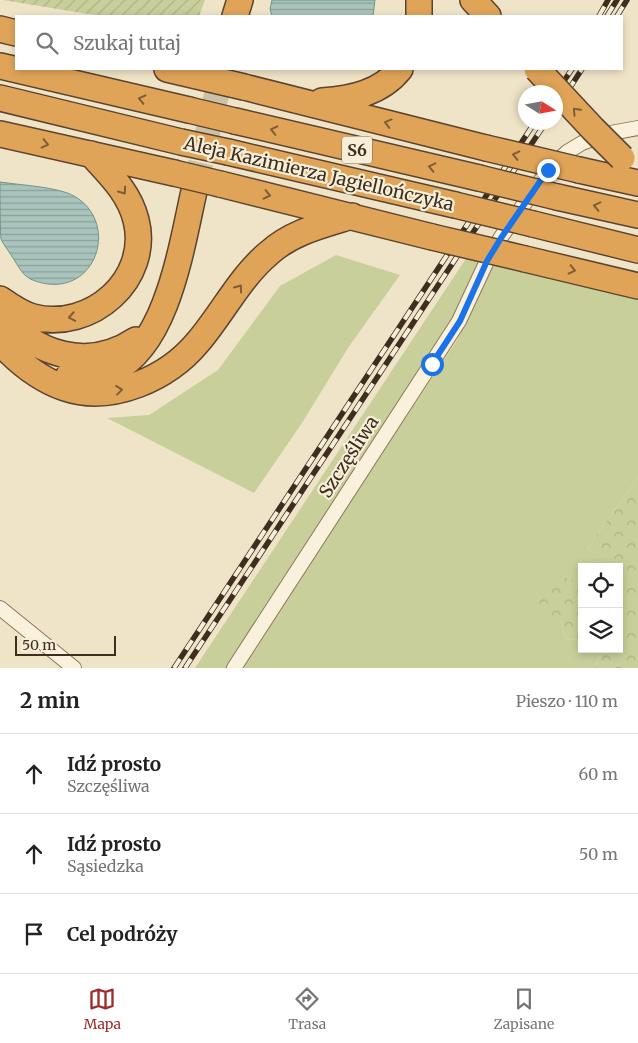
<!DOCTYPE html>
<html lang="pl">
<head>
<meta charset="utf-8">
<style>
  body { margin:0; font-family:Merriweather,serif; background:#f6f6f6; color:#222 }
  .controls { position:absolute; right:15px; bottom:15px; display:grid; overflow:hidden; border-radius:0px; box-shadow:0 2px 8px #0003 }
  .controls button { width:45px; height:45px; display:grid; place-items:center; padding:0; border:0; border-bottom:1px solid #e0e0e0; background:#fff; color:#222; font:25px sans-serif }
  .compass { position:absolute; left:518px; top:85px; width:45px; height:45px; border-radius:50%; background:#fff; box-shadow:0 2px 8px #0003; rotate:101deg }
  .scale { position:absolute; left:15px; bottom:12px; width:101px; box-sizing:border-box; padding-left:5px; border:2px solid #3d2e20; border-top:0; font-size:14px; line-height:18px; white-space:nowrap; color:#3d2e20; -webkit-text-stroke:4px #f7eed8; paint-order:stroke }
  .stop { position:absolute; width:15px; height:15px; margin:-11px; border:4px solid #1a73e8; border-radius:50%; background:#fff }
  .stop.end { background:#1a73e8; border-color:#fff; box-shadow:0 1px 5px #0008 }
  .list { margin:0; padding:0; list-style:none }
  h2 { display:flex; justify-content:space-between; align-items:center; height:65px; margin:0; padding:0 20px; font-size:21px }
  h2 small { font-size:16px; font-weight:400; color:#767676 }
  .list li { display:grid; grid-template-columns:32px 1fr auto; gap:15px; align-items:center; box-sizing:border-box; height:80px; padding:0 20px; border-top:1px solid #e0e0e0 }
  .list b { display:block; font-size:19px; white-space:nowrap }
  .list p { margin:0; font-size:16px; white-space:nowrap; color:#767676 }
  .list em { font-size:16px; font-style:normal; color:#767676 }
  .icon { flex:none; width:28px; height:28px; fill:none; stroke:currentColor; stroke-width:2; stroke-linecap:round; stroke-linejoin:round }
  .map { position:relative; flex:none; width:638px; height:668px; overflow:hidden }
  .search { position:absolute; background:#fff; box-shadow:0 2px 8px #0003; left:15px; right:15px; top:15px; height:55px; display:flex; align-items:center; gap:12px; box-sizing:border-box; padding:0 18px; border-radius:0px; color:#767676; font-size:19px }
  .sheet { height:305px; background:#fff }
  nav { display:flex; justify-content:space-around; align-items:center; box-sizing:border-box; height:70px; border-top:1px solid #e0e0e0; background:#fff; font-size:14px; color:#767676 }
  nav a { display:grid; justify-items:center; gap:2px }
  nav .on { color:#9e2a2b }
  .map>svg:first-child { display:block }
  .grass { fill:#c9cf9b }
  .forest { fill:url(#forest-crowns) }
  .garden { fill:url(#garden-furrows) }
  .water { fill:url(#water-rules); stroke:#6f938a }
  .lines { fill:none; stroke-linecap:round; stroke-linejoin:round }
  .motorway-tunnel { stroke:#ccc0a6; stroke-width:25; stroke-dasharray:25 12; stroke-linecap:butt }
  .minor-casing { stroke:#8d765c; stroke-width:16 }
  .motorway-casing { stroke:#5b4430; stroke-width:28 }
  .minor { stroke:#faf1dc; stroke-width:14 }
  .motorway { stroke:#e0a458; stroke-width:25 }
  .rail-casing { stroke:#3d2e20; stroke-width:5.5 }
  .rail { stroke:#f7eed8; stroke-width:4; stroke-dasharray:11; stroke-linecap:butt }
  .motorway-bridge-casing { stroke:#5b4430; stroke-width:28; stroke-linecap:butt }
  .motorway-bridge { stroke:#e0a458; stroke-width:25 }
  .oneway { stroke:#7e5d36 }
  .route { stroke:#1a73e8; stroke-width:6 }
  .labels { text-anchor:middle; stroke-width:4.5; stroke-linejoin:round; paint-order:stroke }
  .shield { fill:#f7eed8; stroke:#756857; stroke-width:1 }
  .shield-label { font-size:16px; font-weight:bold; fill:#3d2e20 }
  .street-label { font-size:18px; fill:#3d2e20; stroke:#f7eed8 }
</style>
</head>
<body>
<div class="map">
<svg width="638" height="668" viewBox="0 0 638 668">
  <defs>
    <pattern id="forest-crowns" width="20" height="18" patternUnits="userSpaceOnUse" patternTransform="scale(1.25)"><rect width="20" height="18" fill="#c9cf9b"/><path d="M2 6a3 3 0 1 1 6 0M12 15a3 3 0 1 1 6 0" fill="none" stroke="#aeb285"/></pattern>
    <pattern id="garden-furrows" width="10" height="10" patternUnits="userSpaceOnUse" patternTransform="scale(1.25)"><rect width="10" height="10" fill="#c9cf9b"/><path d="M-1 1l2-2M0 10L10 0M9 11l2-2" fill="none" stroke="#aeb285"/></pattern>
    <pattern id="water-rules" width="6" height="5" patternUnits="userSpaceOnUse" patternTransform="scale(1.25)"><rect width="6" height="5" fill="#a9c4bc"/><path d="M0 2.5h6" fill="none" stroke="#8ba098"/></pattern>
  </defs>
  <rect width="100%" height="100%" fill="#f0e4c8"/>
  <!-- grass -->
  <path class="grass" d="M469 254 483 257 459 311 227 668H195Z
    M336 255 400 275 348 348 302 423 254 493 107 418 149 415 218 370 280 286Z
    M493 259 638 294V477L587 549 609 557 604 567H582V582L563 577 561 620 565 638 582 641V649H601L595 668H240L457 340 467 320Z"/>
  <!-- forest -->
  <path class="forest" d="M638 477V668H595L601 649H619V567H604L608 557 587 549Z
    M563 577 582 582V641L565 638 561 620 537 619 536 597Z"/>
  <!-- garden -->
  <path class="garden" d="M3 0H205L199 16H100Z"/>
  <!-- water -->
  <path class="water" d="M272 0H375L373 16H272L270 9Z
    M0 182C20 185 58 187 74 196 118 221 99 290 48 284 41 283 32 281 26 276 20 271 16 262 11 255 8 250 3 244 1 239 0 230 0 194 0 182Z"/>
  <g class="lines">
    <!-- motorway-tunnel -->
    <path class="motorway-tunnel" d="M195 187 222 71"/>
    <defs>
      <path id="minor" d="M0 608 74 668
        M234 668 459 321 487 261 501 237 548 170 567 152 582 143 605 134 638 128"/>
      <path id="motorway" d="M419 0V16
        M473 0 488 16
        M235 16 240 0
        M0 29 16 33
        M0 66 189 110
        M167 69 197 76
        M244 87 486 148
        M0 98 181 142
        M322 101C351 99 381 93 400 69
        M235 121 479 178
        M0 134 174 173
        M228 152 455 205
        M579 170 638 183
        M220 184 432 237
        M557 197 638 215
        M533 224 638 250
        M525 259 638 286
        M0 299C10 306 21 314 33 317 91 332 151 279 136 220 129 192 109 174 91 154
        M0 313C35 355 88 372 136 340
        M0 342C18 362 39 379 65 388 112 404 168 378 198 342 222 314 240 277 269 253 292 232 323 225 352 216
        M69 375C84 377 100 377 114 370 169 343 182 242 195 187"/>
    </defs>
    <!-- minor casing -->
    <use href="#minor" class="minor-casing"/>
    <!-- motorway casing -->
    <use href="#motorway" class="motorway-casing"/>
    <!-- minor -->
    <use href="#minor" class="minor"/>
    <!-- motorway -->
    <use href="#motorway" class="motorway"/>
    <defs>
      <path id="rail" d="M599 16 608 0
        M607 16 617 0
        M617 16 627 0
        M556 93 572 69
        M556 109 582 69
        M174 668 535 122
        M185 668 546 122"/>
    </defs>
    <!-- rail casing -->
    <use href="#rail" class="rail-casing"/>
    <!-- rail -->
    <use href="#rail" class="rail"/>
    <defs>
      <path id="motorway-bridge" d="M537 69 593 129 622 158
        M197 76 244 87
        M189 110 235 121
        M181 142 228 152
        M486 148 579 170
        M174 173 220 184
        M479 178 557 197
        M455 205 533 224
        M432 237 525 259"/>
    </defs>
    <!-- motorway-bridge casing -->
    <use href="#motorway-bridge" class="motorway-bridge-casing"/>
    <!-- motorway-bridge -->
    <use href="#motorway-bridge" class="motorway-bridge"/>
  </g>
  <!-- one-way arrows -->
  <defs><path id="oneway-chevron" d="M-2-3.5L2.5 0L-2 3.5" fill="none" stroke-width="1.6" stroke-linecap="round" stroke-linejoin="round" transform="scale(1.25)"/></defs>
  <g class="oneway">
    <use href="#oneway-chevron" transform="translate(142 99) rotate(-167)"/>
    <use href="#oneway-chevron" transform="translate(576 111) rotate(-133)"/>
    <use href="#oneway-chevron" transform="translate(388 123) rotate(-165)"/>
    <use href="#oneway-chevron" transform="translate(274 130) rotate(-167)"/>
    <use href="#oneway-chevron" transform="translate(45 144) rotate(13)"/>
    <use href="#oneway-chevron" transform="translate(516 155) rotate(-167)"/>
    <use href="#oneway-chevron" transform="translate(432 167) rotate(-167)"/>
    <use href="#oneway-chevron" transform="translate(123 191) rotate(55)"/>
    <use href="#oneway-chevron" transform="translate(267 195) rotate(13)"/>
    <use href="#oneway-chevron" transform="translate(597 206) rotate(-167)"/>
    <use href="#oneway-chevron" transform="translate(572 270) rotate(13)"/>
    <use href="#oneway-chevron" transform="translate(239 288) rotate(-54)"/>
    <use href="#oneway-chevron" transform="translate(72 317) rotate(170)"/>
    <use href="#oneway-chevron" transform="translate(119 390) rotate(-7)"/>
  </g>
  <g class="lines">
    <!-- route -->
    <path class="route" d="M432 364 460 321 487 261 501 238 548 170"/>
  </g>
  <g class="labels">
    <!-- shield labels -->
    <rect class="shield" x="342" y="136.5" width="30" height="27" rx="4"/>
    <g class="shield-label">
      <text x="357" y="156">S6</text>
    </g>
    <!-- street labels -->
    <g class="street-label">
      <text transform="translate(319 174) rotate(13)" y="6">Aleja Kazimierza Jagiellończyka</text>
      <text transform="translate(349 457) rotate(-57)" y="6">Szczęśliwa</text>
    </g>
  </g>
</svg>
<div class="controls">
<button><svg class="icon" aria-label="locate" viewBox="0 0 24 24"><circle cx="12" cy="12" r="6"/><path d="M12 2v4M12 18v4M2 12h4M18 12h4"/></svg></button>
<button><svg class="icon" aria-label="layers" viewBox="0 0 24 24"><path d="M12 4l9 5-9 5-9-5zM3 14l9 5 9-5"/></svg></button>
</div>
<svg class="compass" viewBox="-18 -18 36 36"><path d="M0-13l5 13h-10z" fill="#e53935"/><path d="M0 13l5-13h-10z" fill="#767676"/></svg>
<div class="scale">50 m</div>
<div class="stop" style="left:432px;top:364px"></div>
<div class="stop end" style="left:548px;top:170px"></div>
<div class="search"><svg class="icon" aria-label="search" viewBox="0 0 24 24"><circle cx="10" cy="10" r="6"/><path d="M15 15l6 6"/></svg>Szukaj tutaj</div>
</div>
<section class="sheet">
<h2>2 min<small>Pieszo · 110 m</small></h2>
<ul class="list">
<li><svg class="icon" aria-label="ahead" viewBox="0 0 24 24"><path d="M12 20V5M6 11l6-6 6 6"/></svg><div><b>Idź prosto</b><p>Szczęśliwa</p></div><em>60 m</em></li>
<li><svg class="icon" aria-label="ahead" viewBox="0 0 24 24"><path d="M12 20V5M6 11l6-6 6 6"/></svg><div><b>Idź prosto</b><p>Sąsiedzka</p></div><em>50 m</em></li>
<li><svg class="icon" aria-label="arrive" viewBox="0 0 24 24"><path d="M6 21V4h12l-3 4 3 4H6"/></svg><div><b>Cel podróży</b></div></li>
</ul>
</section>
<nav>
<a class="on"><svg class="icon" aria-label="map" viewBox="0 0 24 24"><path d="M3 6l6-2 6 2 6-2v14l-6 2-6-2-6 2zM9 4v14M15 6v14"/></svg>Mapa</a>
<a><svg class="icon" aria-label="directions" viewBox="0 0 24 24"><path d="M12 3l9 9-9 9-9-9zM9 14v-3h6M13 9l2 2-2 2"/></svg>Trasa</a>
<a><svg class="icon" aria-label="saved" viewBox="0 0 24 24"><path d="M7 4h10v16l-5-4-5 4z"/></svg>Zapisane</a>
</nav>
</body>
</html>
